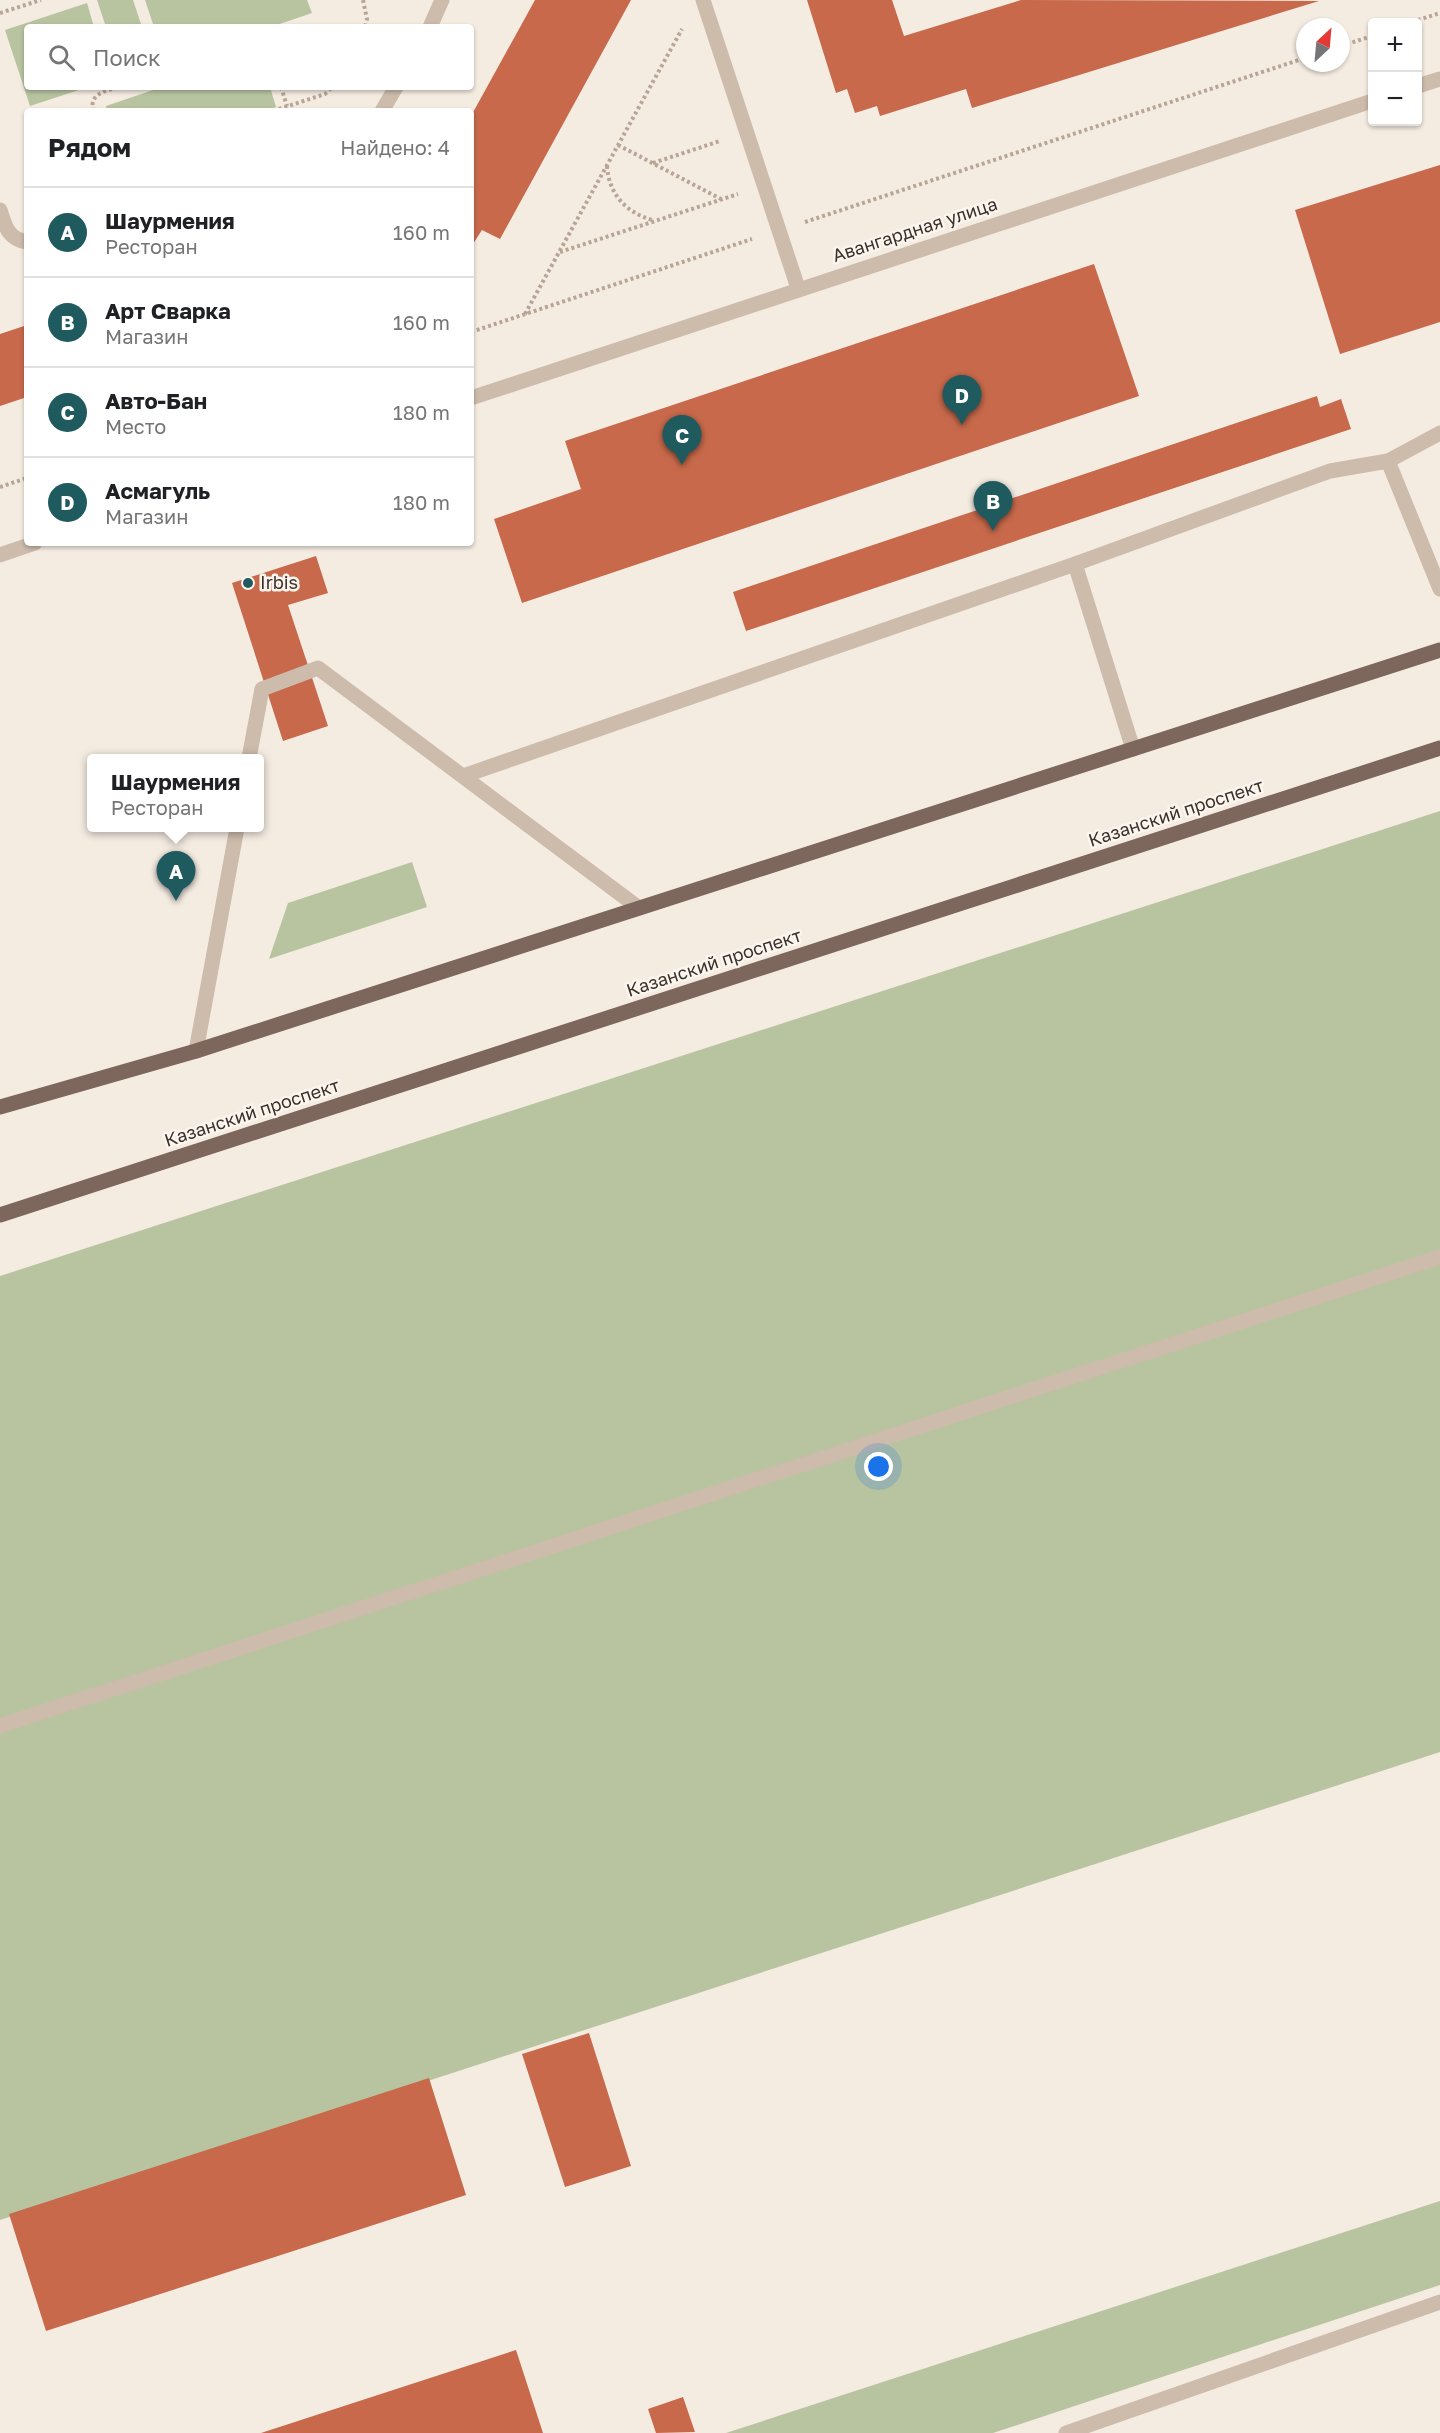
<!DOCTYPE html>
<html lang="ru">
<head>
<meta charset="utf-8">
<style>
  body { margin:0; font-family:"Golos Text",sans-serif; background:#f6f6f6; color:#202124 }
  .controls { position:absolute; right:18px; top:18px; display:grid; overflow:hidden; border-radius:6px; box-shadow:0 2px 4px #0004 }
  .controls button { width:54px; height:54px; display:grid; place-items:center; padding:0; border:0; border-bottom:2px solid #e0e0e0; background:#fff; color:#202124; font:30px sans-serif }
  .compass { position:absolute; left:1296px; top:18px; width:54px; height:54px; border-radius:50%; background:#fff; box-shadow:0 2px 4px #0004; rotate:26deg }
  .you { position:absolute; left:879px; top:1467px; width:21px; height:21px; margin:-15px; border:4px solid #fff; border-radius:50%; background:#1a73e8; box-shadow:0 0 0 9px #1a73e833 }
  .badge { display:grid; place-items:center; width:39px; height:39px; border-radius:50%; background:#1f5a5e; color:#fff; font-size:20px; font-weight:700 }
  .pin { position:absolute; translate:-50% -50px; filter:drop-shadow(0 2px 3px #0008) }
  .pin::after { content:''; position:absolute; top:32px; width:21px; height:18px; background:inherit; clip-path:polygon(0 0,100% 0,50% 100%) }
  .popup { position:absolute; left:87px; top:754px; width:177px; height:78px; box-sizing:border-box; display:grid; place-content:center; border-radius:6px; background:#fff; filter:drop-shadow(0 2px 4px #0005); font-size:20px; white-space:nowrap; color:#757577 }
  .popup b { font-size:22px; color:#202124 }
  .popup::after { content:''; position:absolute; left:50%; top:100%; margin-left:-12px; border:12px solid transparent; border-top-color:#fff }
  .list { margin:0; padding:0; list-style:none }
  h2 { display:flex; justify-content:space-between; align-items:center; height:78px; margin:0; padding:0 24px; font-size:26px }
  h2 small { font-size:20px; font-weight:400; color:#757577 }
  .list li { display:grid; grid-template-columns:39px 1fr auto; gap:18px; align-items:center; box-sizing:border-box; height:90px; padding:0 24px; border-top:2px solid #e0e0e0 }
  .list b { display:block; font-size:22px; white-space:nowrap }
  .list p { margin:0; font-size:20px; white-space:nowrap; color:#757577 }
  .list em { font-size:20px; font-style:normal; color:#757577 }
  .icon { flex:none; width:33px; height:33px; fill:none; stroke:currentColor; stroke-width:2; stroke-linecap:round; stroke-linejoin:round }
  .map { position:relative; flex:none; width:1440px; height:2433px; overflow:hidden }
  .search { position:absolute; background:#fff; box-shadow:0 2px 4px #0004; left:24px; top:24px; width:450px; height:66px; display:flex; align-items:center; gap:15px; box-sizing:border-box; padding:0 21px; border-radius:6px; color:#757577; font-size:22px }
  .panel { position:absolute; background:#fff; box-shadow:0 2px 4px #0004; left:24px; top:108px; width:450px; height:438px; border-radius:6px }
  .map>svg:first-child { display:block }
  .green { fill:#b8c4a0 }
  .building { fill:#c8694b }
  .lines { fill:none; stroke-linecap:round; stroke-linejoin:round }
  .path { stroke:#b9a596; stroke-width:4; stroke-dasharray:3 3; stroke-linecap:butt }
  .service { stroke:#cdbbac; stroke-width:15 }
  .minor { stroke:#cdbbac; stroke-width:15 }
  .tertiary { stroke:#cdbbac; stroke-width:15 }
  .primary { stroke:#7d675c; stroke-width:15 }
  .poi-dot { fill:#1f5a5e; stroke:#fbf5ee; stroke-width:2 }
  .labels { text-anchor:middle; stroke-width:5; stroke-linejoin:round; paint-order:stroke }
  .street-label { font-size:18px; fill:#3b302b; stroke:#fbf5ee }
  .poi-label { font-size:18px; fill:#3b302b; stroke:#fbf5ee; text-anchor:start }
</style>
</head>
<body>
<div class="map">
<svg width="1440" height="2433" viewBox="0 0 1440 2433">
  <rect width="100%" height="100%" fill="#f4ebe1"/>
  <!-- green -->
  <path class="green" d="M97 0H133L142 27H106Z
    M145 0H307L312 13 271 27H154Z
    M87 3 94 27H27V87H88L30 106 5 30Z
    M162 87H270L276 107 264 111H107L106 106Z
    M1440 811V1752L0 2220V1276Z
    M412 862 427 907 269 959 288 903Z
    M1440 2201V2285L993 2433H726Z"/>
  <!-- building -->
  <path class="building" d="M535 0H631L500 239 482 230 471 247V116Z
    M807 0H892L904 36 1021 0 1319 1 972 108 966 89 880 116 877 106 855 113 847 89 836 93Z
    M1440 165V322L1340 354 1295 210Z
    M1094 264 1139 396 522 603 494 519 581 489 565 441Z
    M27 325V397L0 406V334Z
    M1317 396 1320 407 1341 399 1351 429 746 631 733 592Z
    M316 556 328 593 288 605 328 726 283 741 232 583Z
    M589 2033 631 2166 565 2187 522 2054Z
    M429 2078 466 2195 46 2331 9 2214Z
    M516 2350 543 2433H261Z
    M683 2397 695 2432 656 2433 648 2409Z"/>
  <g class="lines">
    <!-- path -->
    <path class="path" d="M363 0 367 19 365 27
      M0 13 41 0
      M1412 22 1440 13
      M1341 46 1372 36
      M281 87 287 106
      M93 111C89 93 106 91 119 87
      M273 111 325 94 332 87
      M618 145 721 199
      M653 163 720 141
      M607 166C609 195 626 212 652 220
      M805 222 1305 58
      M560 252 738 194
      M525 314 682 29
      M471 332 752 239
      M0 487 27 478"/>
    <!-- service -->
    <path class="service" d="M703 0 798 288
      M430 27 442 0
      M382 111 396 87
      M0 210C5 226 8 239 27 242
      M1388 461 1440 433
      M1075 564 1133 749
      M249 758 262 689 318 668 639 908
      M463 776 1075 564 1330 471 1388 461 1440 589
      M196 1051 237 828
      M0 1726 1440 1257"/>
    <!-- minor -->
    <path class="minor" d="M1066 2433 1440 2302"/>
    <!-- tertiary -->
    <path class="tertiary" d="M1418 86 1440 79
      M471 398 1372 101
      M0 555 35 543"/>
    <!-- primary -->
    <path class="primary" d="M0 1107 196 1051 1440 650
      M0 1215 1440 748"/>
  </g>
  <!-- markers -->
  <circle class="poi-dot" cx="248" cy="583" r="6"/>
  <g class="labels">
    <!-- street labels -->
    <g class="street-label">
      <text transform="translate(915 230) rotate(-18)" y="6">Авангардная улица</text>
      <text transform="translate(1176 813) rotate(-18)" y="6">Казанский проспект</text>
      <text transform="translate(714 963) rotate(-18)" y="6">Казанский проспект</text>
      <text transform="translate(252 1113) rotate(-18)" y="6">Казанский проспект</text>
    </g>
    <!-- poi labels -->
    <g class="poi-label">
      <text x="260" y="589">Irbis</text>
    </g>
  </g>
</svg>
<div class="controls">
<button>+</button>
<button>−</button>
</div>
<svg class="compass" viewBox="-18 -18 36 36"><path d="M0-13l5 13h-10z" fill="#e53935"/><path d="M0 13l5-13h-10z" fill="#757577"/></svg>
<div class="you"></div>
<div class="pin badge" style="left:176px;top:901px">A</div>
<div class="popup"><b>Шаурмения</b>Ресторан</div>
<div class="pin badge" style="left:993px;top:531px">B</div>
<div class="pin badge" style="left:682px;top:465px">C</div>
<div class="pin badge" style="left:962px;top:425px">D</div>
<div class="search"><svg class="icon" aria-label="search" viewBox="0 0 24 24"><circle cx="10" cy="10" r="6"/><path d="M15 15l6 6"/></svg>Поиск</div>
<section class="panel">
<h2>Рядом<small>Найдено: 4</small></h2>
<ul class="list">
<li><span class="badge">A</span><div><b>Шаурмения</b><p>Ресторан</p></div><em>160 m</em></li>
<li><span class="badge">B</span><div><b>Арт Сварка</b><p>Магазин</p></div><em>160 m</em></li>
<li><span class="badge">C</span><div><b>Авто-Бан</b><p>Место</p></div><em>180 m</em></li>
<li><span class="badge">D</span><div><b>Асмагуль</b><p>Магазин</p></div><em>180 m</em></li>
</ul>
</section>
</div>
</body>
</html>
